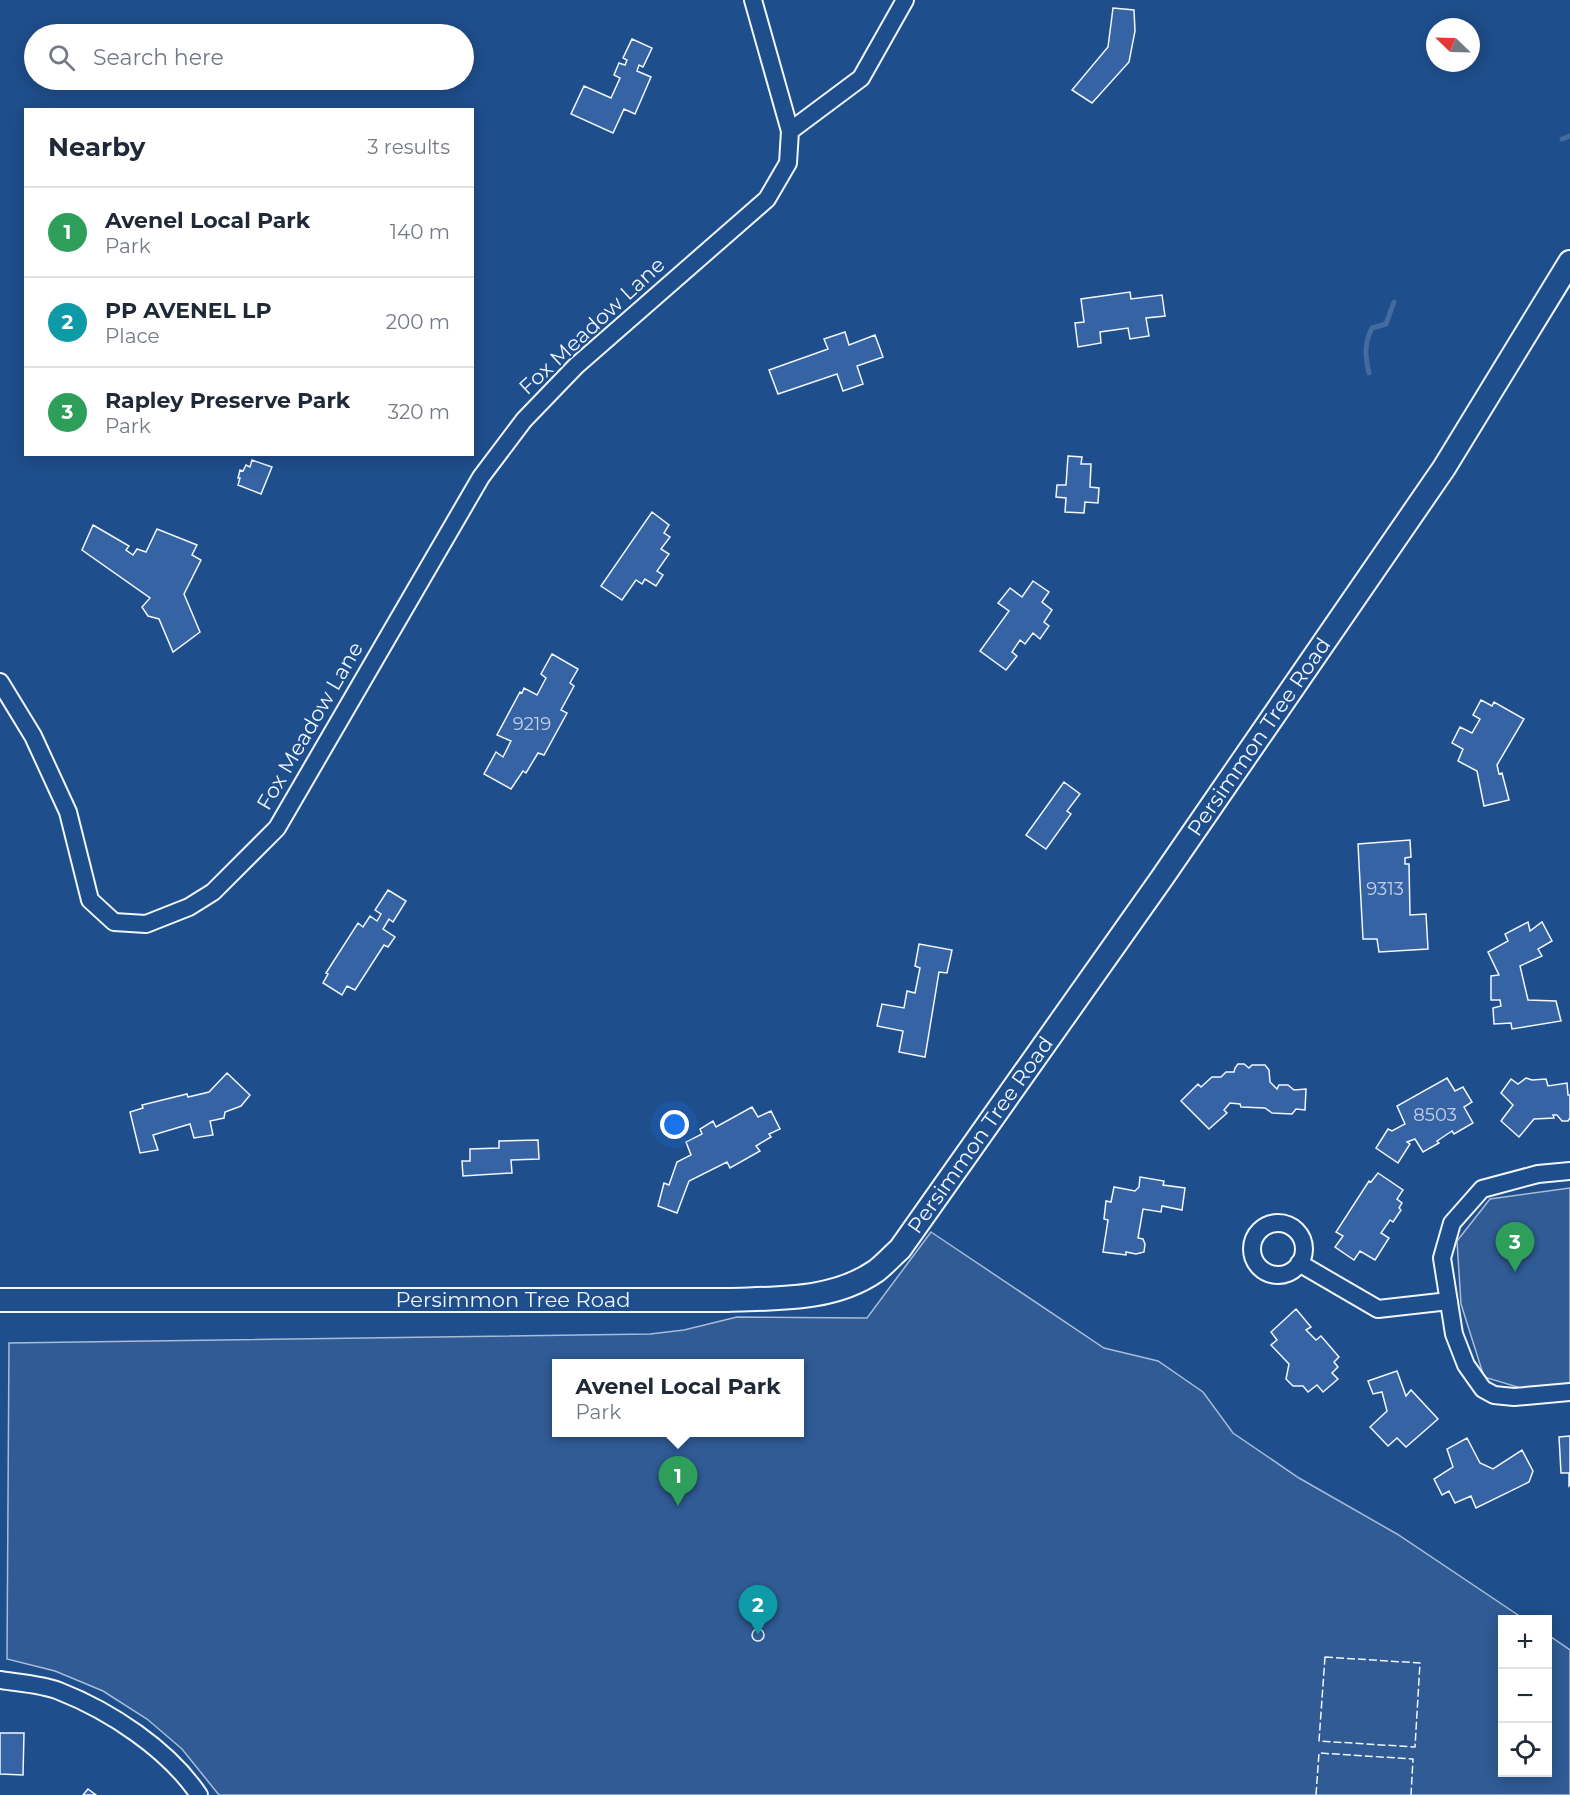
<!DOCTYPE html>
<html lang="en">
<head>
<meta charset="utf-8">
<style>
  body { margin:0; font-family:Montserrat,sans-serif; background:#f2f2f3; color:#1f2937 }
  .controls { position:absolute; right:18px; bottom:18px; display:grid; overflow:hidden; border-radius:0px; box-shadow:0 3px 15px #0003 }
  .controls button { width:54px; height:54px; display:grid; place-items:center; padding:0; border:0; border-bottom:2px solid #e0e1e3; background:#fff; color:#1f2937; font:30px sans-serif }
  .compass { position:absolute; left:1426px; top:18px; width:54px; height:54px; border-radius:50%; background:#fff; box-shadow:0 3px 15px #0003; rotate:293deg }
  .you { position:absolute; left:675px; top:1125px; width:21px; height:21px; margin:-15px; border:4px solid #fff; border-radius:50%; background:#1a73e8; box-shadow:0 0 0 9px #1a73e833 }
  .badge { display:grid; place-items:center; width:39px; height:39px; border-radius:50%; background:#1a73e8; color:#fff; font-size:20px; font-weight:700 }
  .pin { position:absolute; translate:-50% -50px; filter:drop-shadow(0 2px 3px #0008) }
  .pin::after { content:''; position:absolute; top:32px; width:21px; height:18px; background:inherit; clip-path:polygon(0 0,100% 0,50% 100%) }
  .popup { position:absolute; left:552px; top:1359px; width:252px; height:78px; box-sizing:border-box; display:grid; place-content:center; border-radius:0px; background:#fff; filter:drop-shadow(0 2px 4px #0005); font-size:20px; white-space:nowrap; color:#747a83 }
  .popup b { font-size:22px; color:#1f2937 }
  .popup::after { content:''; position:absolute; left:50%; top:100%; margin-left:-12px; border:12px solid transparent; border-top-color:#fff }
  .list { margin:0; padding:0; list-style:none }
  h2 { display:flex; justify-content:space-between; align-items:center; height:78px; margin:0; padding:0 24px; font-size:26px }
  h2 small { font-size:20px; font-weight:400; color:#747a83 }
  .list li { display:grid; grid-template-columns:39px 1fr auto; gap:18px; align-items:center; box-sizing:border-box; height:90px; padding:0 24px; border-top:2px solid #e0e1e3 }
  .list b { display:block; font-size:22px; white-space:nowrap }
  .list p { margin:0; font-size:20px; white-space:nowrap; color:#747a83 }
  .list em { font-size:20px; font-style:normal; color:#747a83 }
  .icon { flex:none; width:33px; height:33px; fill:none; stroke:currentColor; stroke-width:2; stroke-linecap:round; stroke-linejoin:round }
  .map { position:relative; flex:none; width:1570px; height:1795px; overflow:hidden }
  .search { position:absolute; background:#fff; box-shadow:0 3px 15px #0003; left:24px; top:24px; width:450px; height:66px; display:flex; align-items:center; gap:15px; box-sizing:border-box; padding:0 21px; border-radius:33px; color:#747a83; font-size:22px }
  .panel { position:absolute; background:#fff; box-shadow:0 3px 15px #0003; left:24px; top:108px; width:450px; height:348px; border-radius:0px }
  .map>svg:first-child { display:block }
  .built { fill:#305b95; stroke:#a8bbd7; stroke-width:1.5; fill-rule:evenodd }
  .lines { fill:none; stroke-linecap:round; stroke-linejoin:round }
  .stream { stroke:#446ba0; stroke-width:5 }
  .building { fill:#3563a3; stroke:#f2f6ff; stroke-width:1.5 }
  .minor-casing { stroke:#f2f6ff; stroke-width:20 }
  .secondary-casing { stroke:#f2f6ff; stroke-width:26 }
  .minor { stroke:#1f4e8c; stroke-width:16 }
  .secondary { stroke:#1f4e8c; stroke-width:22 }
  .fence { stroke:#f2f6ff; stroke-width:1.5; stroke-dasharray:8 3; stroke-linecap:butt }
  .labels { text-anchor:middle; stroke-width:4.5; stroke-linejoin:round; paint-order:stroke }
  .number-label { font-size:18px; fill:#c3d1e8 }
  .street-label { font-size:21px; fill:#f2f6ff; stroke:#1f4e8c }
</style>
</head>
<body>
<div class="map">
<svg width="1570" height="1795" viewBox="0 0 1570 1795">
  <rect width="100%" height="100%" fill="#1f4e8c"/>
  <!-- built -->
  <path class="built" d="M1570 1188V1384L1524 1389 1484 1377 1461 1304 1457 1241 1490 1199Z
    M931 1232 1104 1348 1158 1361 1203 1392 1233 1433 1299 1478 1397 1534 1524 1619 1502 1620V1772H1548V1635L1570 1650V1795H219L182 1749 147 1719 103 1691 55 1671 7 1659 9 1343 650 1334 684 1330 737 1317 867 1318ZM556 1364H800V1432H556Z"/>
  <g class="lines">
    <!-- stream -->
    <path class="stream" d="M1562 139 1570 136
      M1369 373C1365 356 1364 344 1372 328L1386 324 1394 302"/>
  </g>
  <!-- building -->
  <path class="building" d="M1113 8 1134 10 1135 31 1129 62 1092 103 1072 90 1108 47Z
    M632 39 652 48 643 67 639 65 637 71 651 77 635 114 624 109 613 133 571 114 584 86 611 98 620 78 614 75 619 63 625 65 627 60 623 58Z
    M1130 292 1131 299 1162 295 1165 316 1146 318 1149 336 1130 339 1128 328 1100 332 1101 343 1078 347 1075 323 1084 322 1081 299Z
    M845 332 849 345 875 335 883 357 857 366 863 384 843 391 837 374 778 394 769 370 828 349 824 339Z
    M1068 456 1082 457 1081 464H1091L1090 487 1099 488 1098 503 1085 502 1084 513 1065 512 1066 498 1056 497 1057 485H1066Z
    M252 460 272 467 261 494 238 485 240 478H238L240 470 243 471 246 465 250 467Z
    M652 512 669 525 664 533 670 537 661 549 669 554 657 571 663 575 656 586 645 579 642 584 636 580 622 600 601 586Z
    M93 525 129 546 126 550 133 555 137 549 146 552 157 529 197 545 192 555 201 560 184 594 200 632 173 652 159 619 148 616 142 607 150 598 82 550Z
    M1033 581 1049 592 1042 602 1052 610 1044 622 1049 626 1040 639 1033 633 1025 644 1020 640 1012 652 1017 656 1006 670 980 651 1009 611 998 603 1010 588 1022 597Z
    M552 654 578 669 570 683 574 686 561 710 567 713 544 755 538 753 526 773 523 771 511 789 484 774 496 752 503 757 511 741 497 735 520 692 522 693 524 688 537 695 546 678 541 674Z
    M1481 700 1492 706 1494 702 1524 719 1497 765 1499 774 1502 773 1509 800 1484 806 1477 771 1458 761 1463 749 1452 743 1460 727 1472 733 1480 719 1473 715Z
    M1064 782 1080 794 1067 811 1071 814 1046 849 1026 835Z
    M1410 840 1411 857 1405 858V864H1409L1410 915 1426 914 1428 949 1379 952 1377 939H1363L1358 844Z
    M388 890 406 901 393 922 389 919 383 929 395 937 388 947 384 945 355 990 347 986 342 995 323 983 328 974 326 973 358 923 363 927 370 916 377 921 381 914 375 910Z
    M1528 922 1530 931 1542 922 1552 941 1538 949 1542 956 1520 966 1528 1000 1556 1001 1561 1021 1512 1029 1511 1023 1494 1024 1493 1008 1501 1006 1500 1000H1491V976L1499 975 1488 952 1508 941 1505 934Z
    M919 944 952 950 947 973 939 972 925 1057 899 1052 903 1031 877 1026 882 1004 904 1008 907 991 915 993 920 968 915 966Z
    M1238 1064H1244L1249 1068 1252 1065H1265L1269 1070 1270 1082 1277 1089 1279 1085H1288L1294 1090 1306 1089 1305 1110 1296 1109 1292 1114 1272 1113 1265 1108 1241 1107 1240 1104 1230 1103 1224 1110 1227 1113 1209 1129 1181 1101 1198 1084 1201 1087 1212 1077H1221L1226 1072H1234L1235 1068Z
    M227 1073 250 1095 241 1106 225 1112 224 1118 210 1121 213 1135 194 1138 190 1124 153 1135 158 1150 140 1153 130 1112 143 1108 142 1105 187 1094 188 1097 209 1092Z
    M1447 1078 1455 1091 1463 1087 1472 1102 1464 1107 1473 1123 1454 1134 1452 1131 1437 1141 1439 1143 1423 1152 1415 1139 1407 1142 1410 1144 1398 1163 1376 1148 1388 1129 1392 1131 1405 1124 1397 1106Z
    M1526 1078 1532 1080 1546 1079 1548 1086 1567 1083 1568 1095H1570V1118L1568 1121H1562L1557 1115H1553L1554 1118 1534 1119 1519 1137 1501 1121 1513 1105 1501 1093 1511 1079 1518 1084Z
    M752 1107 758 1117 771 1111 780 1129 769 1134 771 1137 756 1146 760 1151 730 1168 727 1162 689 1181 677 1213 658 1206 664 1183 669 1185 677 1162 691 1155 686 1142 702 1134 700 1129 713 1121 716 1127Z
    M538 1140 539 1159 511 1160 512 1173 463 1176 462 1161H470V1149L499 1148V1141Z
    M1378 1173 1403 1190 1397 1199 1402 1203 1399 1208 1401 1210 1393 1222 1390 1220 1381 1233 1389 1238 1375 1260 1360 1251 1354 1260 1335 1247 1343 1236 1336 1232 1369 1181 1371 1182Z
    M1140 1177 1164 1181 1163 1185 1185 1188 1182 1210 1162 1206 1161 1212 1143 1209 1138 1238 1143 1239 1145 1244 1144 1252 1136 1254 1126 1252V1255L1103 1252 1108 1220 1104 1219 1106 1201 1111 1202 1114 1187 1135 1191 1139 1187Z
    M1296 1309 1311 1327 1306 1330 1316 1340 1321 1336 1339 1357 1334 1362 1338 1367 1332 1373 1338 1379 1323 1392 1317 1385 1308 1392 1303 1386H1293L1286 1379 1289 1364 1271 1345 1277 1340 1271 1332Z
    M1397 1371 1406 1396 1411 1390 1438 1419 1406 1447 1397 1438 1388 1446 1370 1427 1387 1411 1382 1392 1373 1394 1368 1381Z
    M1570 1436V1485L1569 1486V1473H1561L1559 1437Z
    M1467 1438 1480 1463 1493 1469 1522 1450 1533 1471 1529 1482 1476 1508 1471 1496 1455 1503 1449 1491 1442 1495 1434 1479 1453 1467 1447 1449Z
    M752 1635a6 6 0 1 1 12 0a6 6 0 1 1-12 0Z
    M0 1733H24L23 1775 0 1774Z
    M88 1789 96 1795H83Z"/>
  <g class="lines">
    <defs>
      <path id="minor" d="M753 0 790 131
        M0 682 33 736 68 812 90 900 114 922 146 924 189 907 213 892 277 828 481 477 524 420 576 366 767 199 788 163 790 131 861 78 905 0
        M1570 1171 1538 1174 1482 1189 1452 1223 1442 1258 1454 1334 1466 1365 1483 1389 1494 1395 1514 1397 1570 1392
        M1252 1249a26 26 0 1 1 52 0a26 26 0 1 1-52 0Z
        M1299 1263 1378 1309 1449 1301
        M0 1680C19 1683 41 1684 59 1691 110 1711 168 1749 199 1795"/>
      <g id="secondary">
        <path id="s1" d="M0 1300H728C777 1298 833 1301 876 1271 884 1265 892 1256 900 1249L1162 878 1444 468 1570 262"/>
      </g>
    </defs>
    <!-- minor casing -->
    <use href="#minor" class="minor-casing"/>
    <!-- secondary casing -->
    <use href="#secondary" class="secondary-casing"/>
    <!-- minor -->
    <use href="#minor" class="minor"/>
    <!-- secondary -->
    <use href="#secondary" class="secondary"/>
    <!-- fence -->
    <path class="fence" d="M1325 1657 1420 1663 1415 1747 1319 1741Z
      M1316 1795 1319 1753 1413 1759 1411 1795"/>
  </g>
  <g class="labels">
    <!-- number labels -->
    <g class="number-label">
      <text x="532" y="730">9219</text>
      <text x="1385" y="895">9313</text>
      <text x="1435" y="1121">8503</text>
    </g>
    <!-- street labels -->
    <g class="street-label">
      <text transform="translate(592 326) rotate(-43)" y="7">Fox Meadow Lane</text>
      <text transform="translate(310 726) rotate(-60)" y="7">Fox Meadow Lane</text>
      <text dy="7" stroke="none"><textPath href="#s1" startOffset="1539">Persimmon Tree Road</textPath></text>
      <text dy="7" stroke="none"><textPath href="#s1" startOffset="1053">Persimmon Tree Road</textPath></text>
      <text dy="7" stroke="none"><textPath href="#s1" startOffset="513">Persimmon Tree Road</textPath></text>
    </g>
  </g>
</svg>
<div class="controls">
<button>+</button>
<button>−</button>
<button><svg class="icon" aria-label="locate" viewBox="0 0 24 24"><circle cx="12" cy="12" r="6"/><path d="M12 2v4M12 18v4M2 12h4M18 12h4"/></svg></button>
</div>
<svg class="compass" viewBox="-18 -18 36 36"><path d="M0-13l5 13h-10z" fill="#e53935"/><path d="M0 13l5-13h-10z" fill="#747a83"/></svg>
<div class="you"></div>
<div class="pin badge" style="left:678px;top:1506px;background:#2e9e5b">1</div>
<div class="popup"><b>Avenel Local Park</b>Park</div>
<div class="pin badge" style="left:758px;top:1635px;background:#0f9aa8">2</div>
<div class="pin badge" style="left:1515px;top:1272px;background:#2e9e5b">3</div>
<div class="search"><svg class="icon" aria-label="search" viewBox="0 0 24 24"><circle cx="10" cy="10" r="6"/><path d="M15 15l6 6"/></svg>Search here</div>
<section class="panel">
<h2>Nearby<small>3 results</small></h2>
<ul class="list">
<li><span class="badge" style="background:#2e9e5b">1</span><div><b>Avenel Local Park</b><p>Park</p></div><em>140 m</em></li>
<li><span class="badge" style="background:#0f9aa8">2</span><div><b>PP AVENEL LP</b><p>Place</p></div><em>200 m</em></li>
<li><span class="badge" style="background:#2e9e5b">3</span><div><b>Rapley Preserve Park</b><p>Park</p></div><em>320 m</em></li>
</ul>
</section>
</div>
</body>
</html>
